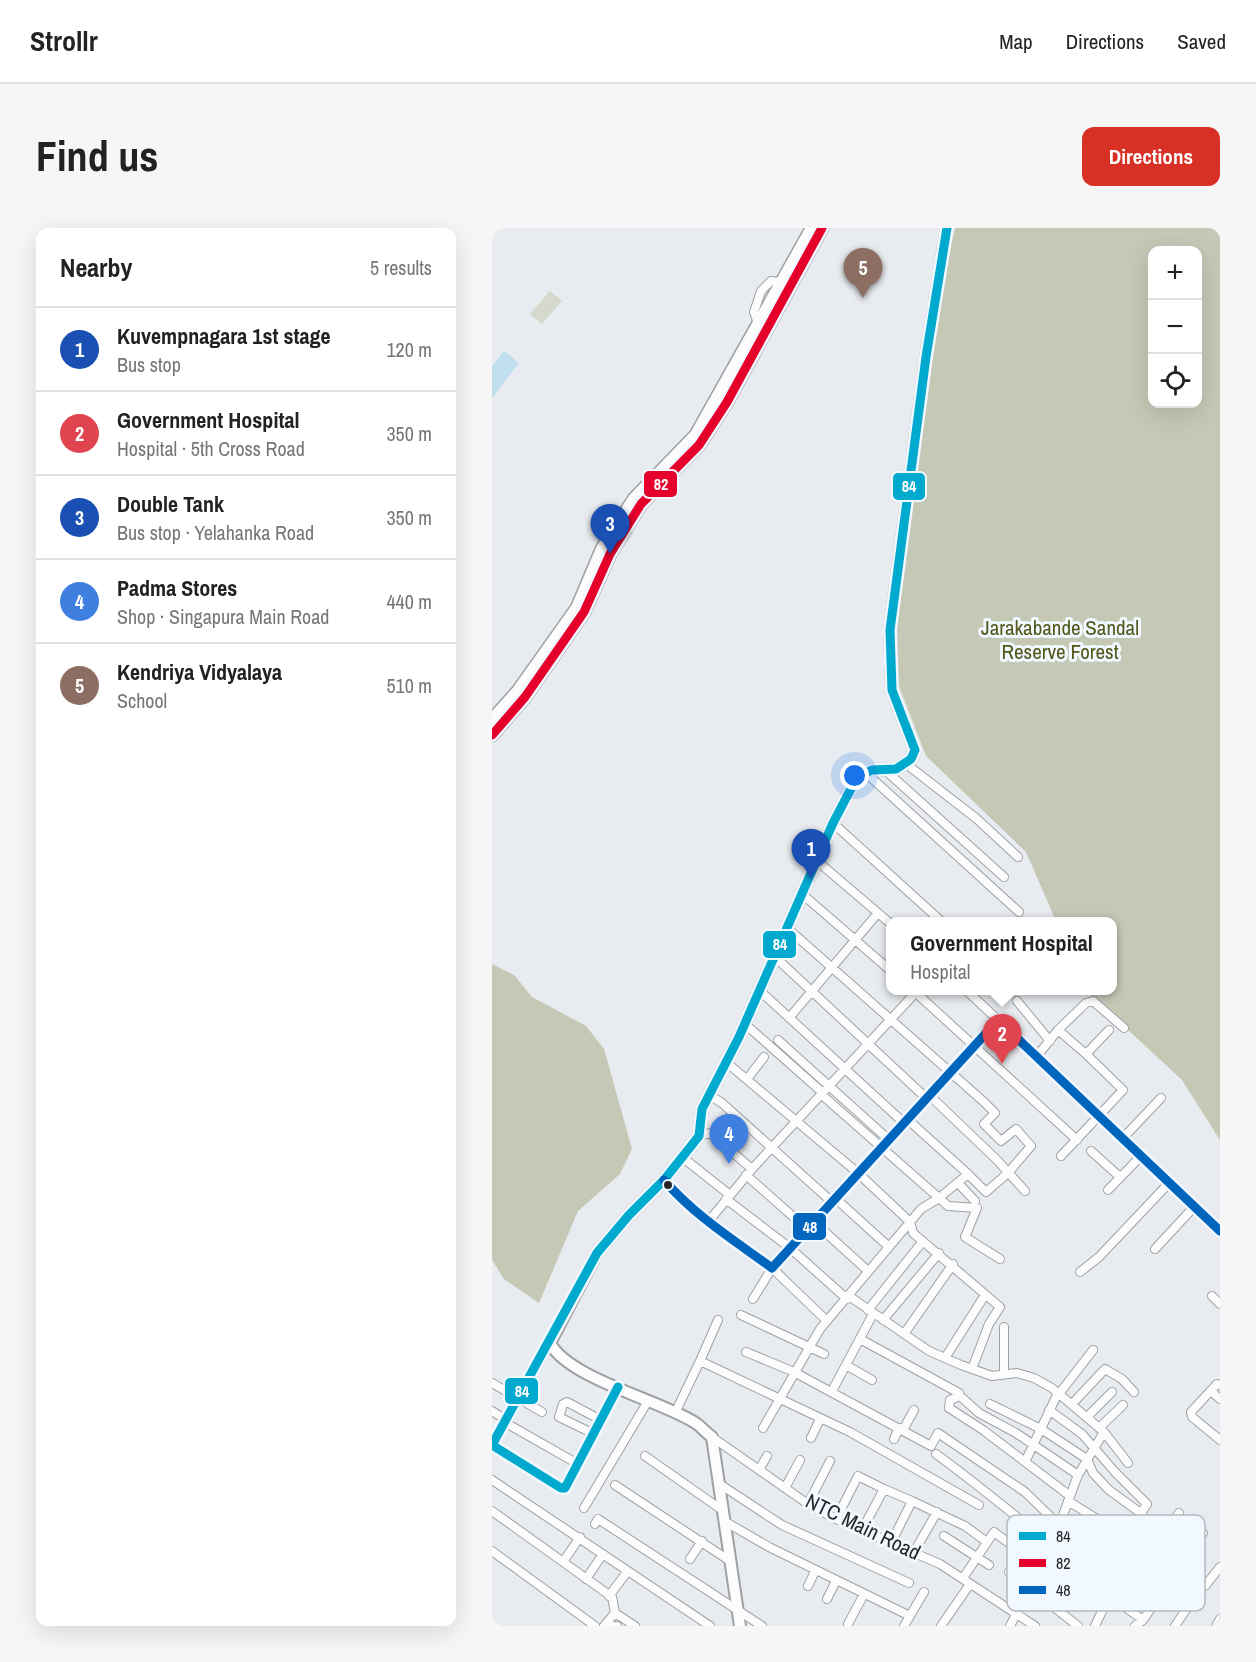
<!DOCTYPE html>
<html lang="en">
<head>
<meta charset="utf-8">
<style>
  body { margin:0; font-family:"Archivo Narrow",sans-serif; background:#f6f6f6; color:#222 }
  .controls { position:absolute; right:18px; top:18px; display:grid; overflow:hidden; border-radius:12px; box-shadow:0 6px 24px #0002 }
  .controls button { width:54px; height:54px; display:grid; place-items:center; padding:0; border:0; border-bottom:2px solid #e0e0e0; background:#fff; color:#222; font:30px sans-serif }
  .you { position:absolute; left:363px; top:548px; width:21px; height:21px; margin:-15px; border:4px solid #fff; border-radius:50%; background:#1a73e8; box-shadow:0 0 0 9px #1a73e833 }
  .badge { display:grid; place-items:center; width:39px; height:39px; border-radius:50%; background:#d93025; color:#fff; font-size:20px; font-weight:700 }
  .pin { position:absolute; translate:-50% -50px; filter:drop-shadow(0 2px 3px #0008) }
  .pin::after { content:''; position:absolute; top:32px; width:21px; height:18px; background:inherit; clip-path:polygon(0 0,100% 0,50% 100%) }
  .popup { position:absolute; left:394px; top:689px; width:231px; height:78px; box-sizing:border-box; display:grid; place-content:center; border-radius:12px; background:#fff; filter:drop-shadow(0 2px 4px #0005); font-size:20px; white-space:nowrap; color:#767676 }
  .popup b { font-size:22px; color:#222 }
  .popup::after { content:''; position:absolute; left:50%; top:100%; margin-left:-12px; border:12px solid transparent; border-top-color:#fff }
  .list { margin:0; padding:0; list-style:none }
  h2 { display:flex; justify-content:space-between; align-items:center; height:78px; margin:0; padding:0 24px; font-size:26px }
  h2 small { font-size:20px; font-weight:400; color:#767676 }
  .list li { display:grid; grid-template-columns:39px 1fr auto; gap:18px; align-items:center; box-sizing:border-box; height:84px; padding:0 24px; border-top:2px solid #e0e0e0 }
  .list b { display:block; font-size:22px; white-space:nowrap }
  .list p { margin:0; font-size:20px; white-space:nowrap; color:#767676 }
  .list em { font-size:20px; font-style:normal; color:#767676 }
  .icon { flex:none; width:33px; height:33px; fill:none; stroke:currentColor; stroke-width:2; stroke-linecap:round; stroke-linejoin:round }
  .map { position:relative; flex:none; width:728px; height:1398px; overflow:hidden; border-radius:12px }
  header { display:flex; align-items:center; gap:36px; box-sizing:border-box; height:84px; padding:0 30px; background:#fff; border-bottom:2px solid #e0e0e0 }
  header strong { font-size:28px }
  nav { display:flex; gap:33px; margin-inline-start:auto; font-size:21px }
  .intro { display:flex; align-items:center; justify-content:space-between; box-sizing:border-box; height:144px; padding:0 36px }
  h1 { margin:0; font-size:42px }
  .button { padding:15px 27px; border-radius:12px; background:#d93025; color:#fff; font-size:21px; font-weight:700 }
  main { display:flex; gap:36px; padding:0 36px }
  aside { flex:1; background:#fff; border-radius:12px; box-shadow:0 6px 24px #0002 }
  .map>svg:first-child { display:block }
  .green { fill:#d5d8cd }
  .forest { fill:#c4c8b5; fill-rule:evenodd }
  .water { fill:#c0e0ef }
  .lines { fill:none; stroke-linecap:round; stroke-linejoin:round }
  .street-casing { stroke:#9ea1a3; stroke-width:10 }
  .secondary-casing { stroke:#9ea1a3; stroke-width:14 }
  .primary-casing { stroke:#9ea1a3; stroke-width:15 }
  .street { stroke:#fcfcfd; stroke-width:8 }
  .secondary { stroke:#fcfcfd; stroke-width:10 }
  .primary { stroke:#fcfcfd; stroke-width:12 }
  .bus-1-casing { stroke:#f2f8ff; stroke-width:14 }
  .bus-2-casing { stroke:#f2f8ff; stroke-width:14 }
  .bus-3-casing { stroke:#f2f8ff; stroke-width:14 }
  .bus-1 { stroke:#00a9ce; stroke-width:9 }
  .bus-2 { stroke:#e4002b; stroke-width:9 }
  .bus-3 { stroke:#0065bd; stroke-width:9 }
  .bus-dot { fill:#242628; stroke:#f2f8ff; stroke-width:2 }
  .labels { text-anchor:middle; stroke-width:6; stroke-linejoin:round; paint-order:stroke }
  .park-label { font-size:21px; fill:#525719; stroke:#f2f8ff }
  .street-label { font-size:21px; fill:#242628; stroke:#f2f8ff }
  .key { fill:#f2f8ff; stroke:#b4b9be; stroke-width:1.5 }
  .key-label { font-size:16px; fill:#242628 }
  .line-badge { stroke:#f2f8ff; stroke-width:2 }
  .badge-label { font-size:16px; text-anchor:middle; font-weight:bold; fill:#fff }
</style>
</head>
<body>
<header>
<strong>Strollr</strong>
<nav><a>Map</a><a>Directions</a><a>Saved</a></nav>
</header>
<div class="intro"><h1>Find us</h1><a class="button">Directions</a></div>
<main>
<aside>
<h2>Nearby<small>5 results</small></h2>
<ul class="list">
<li><span class="badge" style="background:#1a4fb4">1</span><div><b>Kuvempnagara 1st stage</b><p>Bus stop</p></div><em>120 m</em></li>
<li><span class="badge" style="background:#e0444e">2</span><div><b>Government Hospital</b><p>Hospital · 5th Cross Road</p></div><em>350 m</em></li>
<li><span class="badge" style="background:#1a4fb4">3</span><div><b>Double Tank</b><p>Bus stop · Yelahanka Road</p></div><em>350 m</em></li>
<li><span class="badge" style="background:#3f7fe0">4</span><div><b>Padma Stores</b><p>Shop · Singapura Main Road</p></div><em>440 m</em></li>
<li><span class="badge" style="background:#8d6e63">5</span><div><b>Kendriya Vidyalaya</b><p>School</p></div><em>510 m</em></li>
</ul>
</aside>
<div class="map">
<svg width="728" height="1398" viewBox="0 0 728 1398">
  <rect width="100%" height="100%" fill="#e8ebef"/>
  <!-- green -->
  <path class="green" d="M58 63 70 73 50 96 38 86Z"/>
  <!-- forest -->
  <path class="forest" d="M463 0H728V912L690 852 594 763 621 762V694L564 693 534 624 434 528 407 458 405 399 448 75ZM660 22H706V176H660Z
    M0 736 22 747 40 769 94 798 112 821 140 921 128 946 86 983 47 1075 12 1051 0 1032Z"/>
  <!-- water -->
  <path class="water" d="M12 123 27 135 0 170V138Z"/>
  <g class="lines">
    <defs>
      <path id="street" d="M267 98 262 84 269 63 279 53 290 54
        M413 535 485 591 526 629
        M393 542 512 649
        M374 545 527 684
        M341 595 450 694
        M324 632 399 696
        M309 665 399 743
        M294 699 492 874 503 885 492 896 509 913 524 901 539 918 516 945 494 964 476 946
        M282 728 433 869
        M267 762 411 894
        M474 762 506 792
        M422 763 585 912
        M525 773 558 813
        M297 790 386 685
        M252 795 331 865
        M286 812 396 911
        M594 826 566 802 594 775 601 773 632 800
        M545 828 566 802
        M234 834 366 945 418 994 429 981 447 970 330 867
        M255 851 272 829
        M436 866 505 932 533 963
        M217 867 230 875 340 974
        M414 890 476 946 447 970 456 978 485 980 473 1009 508 1031
        M207 908 218 905 260 941
        M631 910 669 870
        M599 923 628 949
        M569 928 631 862 594 826 617 802
        M190 929 238 967
        M254 947 315 1001
        M172 952C203 988 243 1013 280 1040L506 792 728 1003
        M466 955 483 973
        M616 962 649 928
        M343 970 396 1018
        M234 971 298 1020 355 1071
        M216 994 260 941 426 762
        M322 994 376 1043
        M663 1021 702 979
        M588 1044 607 1029 677 955
        M357 1068 437 1123 469 1137 500 1148 525 1145 542 1150 560 1160 612 1204 586 1247 562 1311 518 1398
        M720 1068 728 1076
        M261 1071 280 1040 335 1093
        M376 1082 431 1013
        M249 1087 332 1126
        M391 1092 447 1025
        M412 1106 461 1036
        M368 1111 467 1165
        M58 1115 1 1218 69 1260H73L126 1159
        M254 1124 302 1144 439 1218 446 1205 533 1264 567 1297 625 1331 605 1373 611 1381 603 1398
        M453 1130 493 1067
        M208 1133 226 1092
        M354 1137 380 1152
        M512 1146V1099
        M0 1155 26 1170
        M728 1157 725 1156 699 1184 700 1189 728 1212
        M340 1163 381 1086
        M719 1163 728 1171
        M567 1166 601 1122
        M26 1170 50 1184
        M498 1176 549 1201 595 1231 601 1245 617 1262 650 1286
        M580 1176 613 1141 630 1151 642 1164
        M557 1182 590 1206 623 1244 655 1276 634 1309 625 1331
        M0 1183 14 1192
        M183 1185 208 1133 358 1204 487 1277
        M595 1189 620 1164
        M12 1194 86 1236
        M271 1200 328 1101 418 994 421 1005 508 1079 497 1096 480 1141
        M607 1200 631 1177
        M411 1202 422 1182
        M612 1204 636 1235
        M102 1206 67 1189 71 1176 75 1174 109 1192
        M220 1209 316 1276 344 1291 448 1336 543 1398
        M319 1210 328 1191
        M402 1211 407 1200
        M444 1226C502 1268 555 1316 614 1357
        M153 1228 230 1282
        M533 1234 566 1165
        M267 1242 275 1228
        M0 1252 218 1398
        M226 1255 290 1297 417 1355
        M123 1257 238 1333
        M293 1260 308 1232
        M578 1268 491 1202 457 1180 458 1172 468 1168 487 1185 524 1205 586 1247
        M576 1273 634 1309
        M316 1276 338 1233
        M92 1280 156 1173
        M0 1283 120 1369 123 1385
        M344 1291 366 1248 392 1261
        M232 1293 277 1319 418 1388
        M103 1296 106 1291 270 1398
        M370 1302 392 1261 420 1273
        M452 1308 497 1337
        M399 1315 420 1273 473 1298 495 1314
        M0 1323 103 1398
        M422 1324 445 1284
        M659 1325 687 1339 713 1358 728 1339
        M198 1331 210 1313
        M71 1334 88 1309
        M547 1342 607 1379
        M517 1344 586 1398
        M471 1350 502 1304 549 1339
        M94 1351 111 1326
        M316 1358 323 1343
        M117 1368 135 1344
        M335 1371 344 1353
        M651 1392 626 1374 687 1285
        M356 1396 372 1366
        M112 1398 123 1385 143 1398
        M119 1398H125
        M412 1398 432 1364
        M449 1398 478 1356
        M643 1398 651 1392 711 1305
        M683 1398 704 1367
        M724 1398 728 1391"/>
      <path id="secondary" d="M248 1398 220 1209C214 1205 209 1198 202 1194 167 1172 76 1150 58 1115L105 1025 137 987 172 952 207 908 210 881 247 809 341 595 362 555 369 547 380 542 404 541 419 531 423 522 400 462 398 402 434 129 455 0"/>
      <path id="primary" d="M0 492 26 463 85 380 110 321 142 271 204 207 320 0
        M0 507 33 469 92 384 118 326 149 276 207 217 235 174 330 0"/>
    </defs>
    <!-- street casing -->
    <use href="#street" class="street-casing"/>
    <!-- secondary casing -->
    <use href="#secondary" class="secondary-casing"/>
    <!-- primary casing -->
    <use href="#primary" class="primary-casing"/>
    <!-- street -->
    <use href="#street" class="street"/>
    <!-- secondary -->
    <use href="#secondary" class="secondary"/>
    <!-- primary -->
    <use href="#primary" class="primary"/>
    <defs>
      <path id="bus-1" d="M126 1159 73 1260H69L0 1217 105 1025 137 987 172 952 207 908 210 881 247 809 341 595 362 555 369 547 380 542 404 541 419 531 423 522 400 462 398 402 434 129 455 0"/>
      <path id="bus-2" d="M0 507 33 469 92 384 118 326 149 276 207 217 235 174 330 0"/>
      <path id="bus-3" d="M172 952C203 988 243 1013 280 1040L506 792 728 1003"/>
    </defs>
    <!-- bus-1 casing -->
    <use href="#bus-1" class="bus-1-casing"/>
    <!-- bus-2 casing -->
    <use href="#bus-2" class="bus-2-casing"/>
    <!-- bus-3 casing -->
    <use href="#bus-3" class="bus-3-casing"/>
    <!-- bus-1 -->
    <use href="#bus-1" class="bus-1"/>
    <!-- bus-2 -->
    <use href="#bus-2" class="bus-2"/>
    <!-- bus-3 -->
    <use href="#bus-3" class="bus-3"/>
  </g>
  <!-- markers -->
  <circle class="bus-dot" cx="176" cy="957" r="5"/>
  <g class="labels">
    <!-- park labels -->
    <g class="park-label">
      <text x="568" y="407">Jarakabande Sandal<tspan x="568" dy="24">Reserve Forest</tspan></text>
    </g>
    <!-- street labels -->
    <g class="street-label">
      <text transform="translate(371 1299) rotate(26)" y="7">NTC Main Road</text>
    </g>
  </g>
  <!-- legend -->
  <rect x="515" y="1287" width="198" height="96" rx="9" class="key"/>
  <rect x="527" y="1304" width="27" height="8" fill="#00a9ce"/>
  <rect x="527" y="1331" width="27" height="8" fill="#e4002b"/>
  <rect x="527" y="1358" width="27" height="8" fill="#0065bd"/>
  <g class="key-label">
    <text x="564" y="1314">84</text>
    <text x="564" y="1341">82</text>
    <text x="564" y="1368">48</text>
  </g>
  <g class="line-badge">
    <rect x="151" y="242" width="35" height="28" rx="6" fill="#e4002b"/>
    <rect x="400" y="244" width="34" height="29" rx="6" fill="#00a9ce"/>
    <rect x="270" y="702" width="35" height="29" rx="6" fill="#00a9ce"/>
    <rect x="300" y="984" width="35" height="29" rx="6" fill="#0065bd"/>
    <rect x="12" y="1149" width="35" height="28" rx="6" fill="#00a9ce"/>
  </g>
  <g class="badge-label">
    <text x="169" y="262">82</text>
    <text x="417" y="264">84</text>
    <text x="288" y="722">84</text>
    <text x="318" y="1005">48</text>
    <text x="30" y="1169">84</text>
  </g>
</svg>
<div class="controls">
<button>+</button>
<button>−</button>
<button><svg class="icon" aria-label="locate" viewBox="0 0 24 24"><circle cx="12" cy="12" r="6"/><path d="M12 2v4M12 18v4M2 12h4M18 12h4"/></svg></button>
</div>
<div class="you"></div>
<div class="pin badge" style="left:319px;top:651px;background:#1a4fb4">1</div>
<div class="pin badge" style="left:510px;top:836px;background:#e0444e">2</div>
<div class="popup"><b>Government Hospital</b>Hospital</div>
<div class="pin badge" style="left:118px;top:326px;background:#1a4fb4">3</div>
<div class="pin badge" style="left:237px;top:936px;background:#3f7fe0">4</div>
<div class="pin badge" style="left:371px;top:70px;background:#8d6e63">5</div>
</div>
</main>
</body>
</html>
